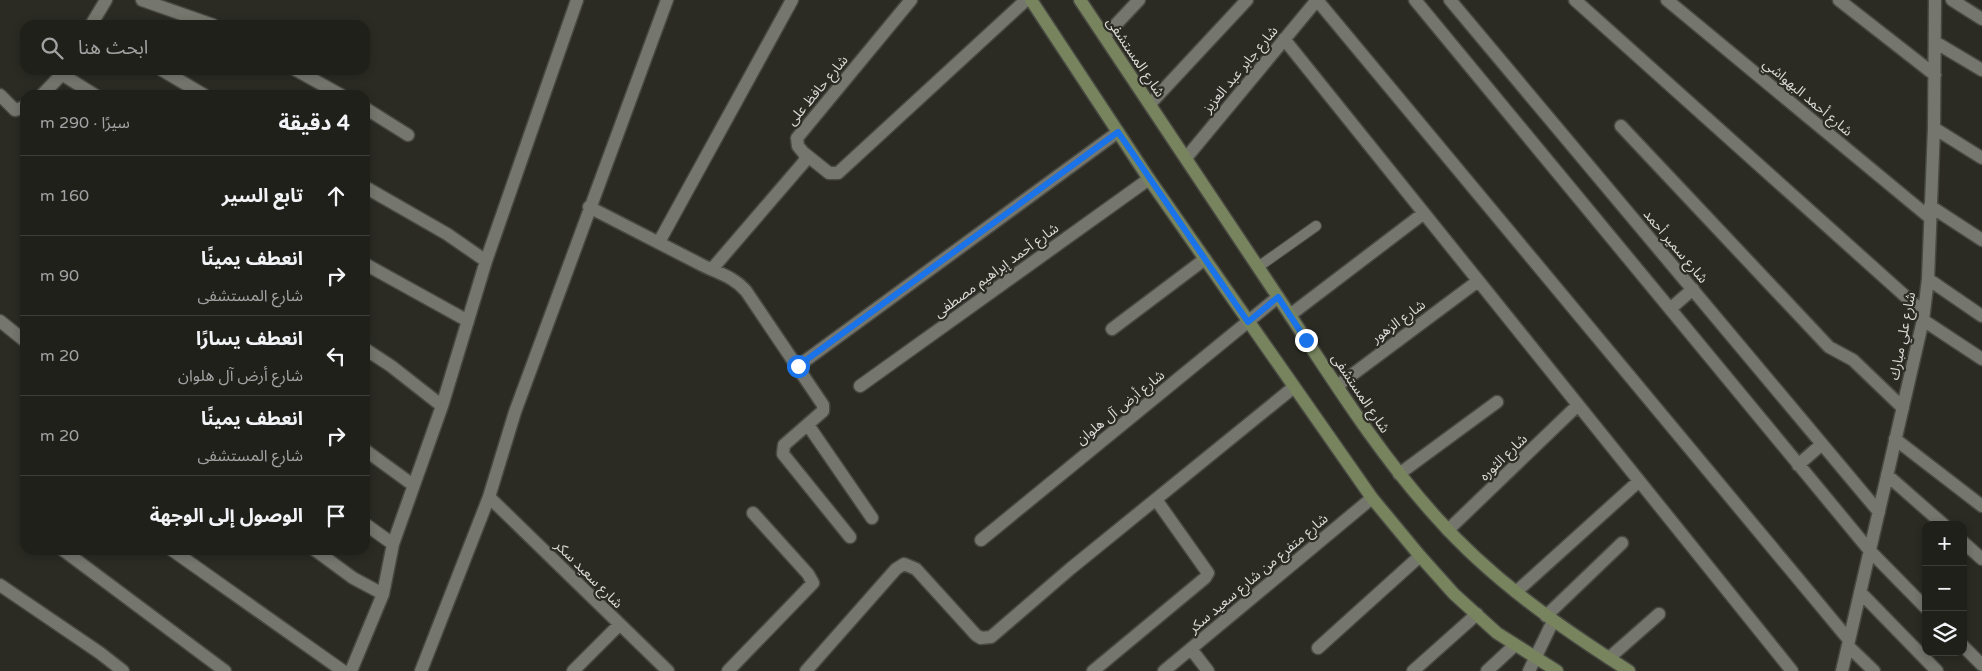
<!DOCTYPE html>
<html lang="ar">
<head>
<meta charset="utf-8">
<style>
  body { margin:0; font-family:"Varela Round","Noto Sans Arabic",sans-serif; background:#282824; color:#f1f3f6; direction:rtl }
  .controls { position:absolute; right:15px; bottom:15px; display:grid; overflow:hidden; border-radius:10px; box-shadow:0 2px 8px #0003 }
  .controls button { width:45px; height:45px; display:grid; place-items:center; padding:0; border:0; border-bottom:1px solid #3d3e3a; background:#20201b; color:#f1f3f6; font:25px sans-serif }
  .stop { position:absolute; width:15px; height:15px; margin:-11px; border:4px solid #1a73e8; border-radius:50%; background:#fff }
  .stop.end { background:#1a73e8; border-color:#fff; box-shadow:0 1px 5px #0008 }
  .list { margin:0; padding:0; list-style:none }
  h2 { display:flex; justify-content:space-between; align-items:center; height:65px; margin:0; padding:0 20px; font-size:21px }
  h2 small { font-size:16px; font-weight:400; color:#a2a3a3 }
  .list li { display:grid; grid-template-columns:32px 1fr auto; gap:15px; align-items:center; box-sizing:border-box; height:80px; padding:0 20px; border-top:1px solid #3d3e3a }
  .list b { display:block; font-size:19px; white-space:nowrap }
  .list p { margin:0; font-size:16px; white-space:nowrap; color:#a2a3a3 }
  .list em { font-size:16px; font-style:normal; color:#a2a3a3 }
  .icon { flex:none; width:28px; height:28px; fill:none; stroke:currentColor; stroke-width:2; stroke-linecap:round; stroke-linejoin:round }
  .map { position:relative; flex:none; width:1982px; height:671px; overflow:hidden; direction:ltr }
  .search { position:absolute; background:#20201b; box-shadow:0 2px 8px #0003; left:20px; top:20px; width:350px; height:55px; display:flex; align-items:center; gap:12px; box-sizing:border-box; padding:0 18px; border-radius:15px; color:#a2a3a3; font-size:19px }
  .panel { position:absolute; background:#20201b; box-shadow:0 2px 8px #0003; left:20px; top:90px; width:350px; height:465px; border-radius:15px; direction:rtl }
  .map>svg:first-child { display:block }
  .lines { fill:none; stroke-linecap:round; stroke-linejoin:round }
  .lane-casing { stroke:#474841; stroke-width:12 }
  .street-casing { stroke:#474841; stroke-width:15 }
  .secondary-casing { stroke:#474841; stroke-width:15 }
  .lane { stroke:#75766e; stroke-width:10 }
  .street { stroke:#75766e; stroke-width:12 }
  .secondary { stroke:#77845e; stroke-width:12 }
  .route { stroke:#1a73e8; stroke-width:6 }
  .labels { text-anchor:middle; stroke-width:4.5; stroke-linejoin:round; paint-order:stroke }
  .street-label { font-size:14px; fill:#dadbd6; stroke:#2b2b24 }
</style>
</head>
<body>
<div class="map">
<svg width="1982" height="671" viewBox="0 0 1982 671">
  <rect width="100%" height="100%" fill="#2b2b24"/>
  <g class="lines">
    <defs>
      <path id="lane" d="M1258 267 1316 226"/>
      <path id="street" d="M142 0 213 25
        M1317 0 1849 640
        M1415 0 1870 551 1926 608
        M1450 0 1879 512
        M1575 0 1924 313
        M1667 0 1929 217
        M1839 0 1935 75
        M1952 0 1982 19
        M91 25 106 0
        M1105 36 1139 0
        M1284 39 1792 671
        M1935 42 1982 70
        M162 70 204 95
        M296 70 341 95
        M63 75 95 95
        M0 95 15 110 25 107
        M42 95 66 70
        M1150 104 1247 0
        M365 108 408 135
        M1621 126 1829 347 1853 360 1903 408
        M1934 128 1982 158
        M804 153 829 173H838L1026 0
        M1186 158 1317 0
        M365 187 447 234 486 261
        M1930 206 1982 240
        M589 207C626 226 663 245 700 264 717 273 733 276 746 291L823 405V411L784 445 783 454 850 537
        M659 242 792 0
        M365 264 468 321
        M712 269 804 162 806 156 798 146 797 138 911 0
        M1928 279 1982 316
        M1670 309 1693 289
        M1290 315 1424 213
        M1923 320 1982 359
        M0 321 25 341
        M1112 329 1205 259
        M365 349 391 366 442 406
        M798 366 1118 132
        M860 386 1149 179
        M1337 386 1478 281
        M808 425 872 518
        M1895 439 1982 506
        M365 450 413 485
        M1798 465 1822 444
        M1399 474 1497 402
        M1887 475 1944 525
        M489 497 668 671
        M365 524 393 544
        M1448 530 1578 405
        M981 540 1278 297
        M1963 542 1982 559
        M63 550 225 671
        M172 550 343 671
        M315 550 353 578 383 594
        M0 585 100 653 123 671
        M1516 592 1639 481
        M1860 592 1937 671
        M1546 616 1622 543
        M1848 646 1874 671
        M1963 646 1982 665
        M1318 648 1420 556
        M1191 649 1208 671
        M1609 658 1659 614
        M351 671 383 594 393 544 442 406 486 261 577 0
        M421 671 489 497 515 412 667 0
        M573 671 619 625
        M728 671 813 583 808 574 753 513
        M806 671 896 569 904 564 916 569 976 635 981 638 991 637 1070 569 1294 387
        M1093 671 1205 578 1208 573 1157 501
        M1164 671 1372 498
        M1413 671 1477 614
        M1487 671 1515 645
        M1529 671 1553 621
        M1842 671 1923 320 1928 279 1934 128 1935 0"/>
      <path id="secondary" d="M1031 0 1149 179 1372 498 1420 556 1454 594 1497 633 1557 671
        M1080 0C1146 99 1212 198 1278 297 1328 372 1376 451 1437 518 1492 580 1560 627 1629 671"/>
    </defs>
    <!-- lane casing -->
    <use href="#lane" class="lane-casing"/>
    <!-- street casing -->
    <use href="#street" class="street-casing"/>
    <!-- secondary casing -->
    <use href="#secondary" class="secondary-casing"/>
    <!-- lane -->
    <use href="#lane" class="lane"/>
    <!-- street -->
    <use href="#street" class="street"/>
    <!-- secondary -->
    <use href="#secondary" class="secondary"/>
  </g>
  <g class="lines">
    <!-- route -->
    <path class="route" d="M798 366 1118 132 1248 322 1278 297 1306 340"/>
  </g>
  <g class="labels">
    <!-- street labels -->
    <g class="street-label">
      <text transform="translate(1136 57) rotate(56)" y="5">شارع المستشفى</text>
      <text transform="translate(1240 69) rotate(-50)" y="5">شارع جابر عبد العزيز</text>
      <text transform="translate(817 90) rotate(-50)" y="5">شارع حافظ على</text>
      <text transform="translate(1808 97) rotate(40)" y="5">شارع أحمد البهواشي</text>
      <text transform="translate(1676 246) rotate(50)" y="5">شارع سمير أحمد</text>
      <text transform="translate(996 270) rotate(-36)" y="5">شارع أحمد إبراهيم مصطفى</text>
      <text transform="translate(1398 321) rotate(-36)" y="5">شارع الزهور</text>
      <text transform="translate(1902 336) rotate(-79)" y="5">شارع علي مبارك</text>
      <text transform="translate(1361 393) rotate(56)" y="5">شارع المستشفى</text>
      <text transform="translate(1120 407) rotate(-39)" y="5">شارع أرض آل هلوان</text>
      <text transform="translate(1503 457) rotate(-44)" y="5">شارع الثوره</text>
      <text transform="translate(1258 573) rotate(-40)" y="5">شارع متفرع من شارع سعيد سكر</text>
      <text transform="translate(589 574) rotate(45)" y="5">شارع سعيد سكر</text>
    </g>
  </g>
</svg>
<div class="controls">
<button>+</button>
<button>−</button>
<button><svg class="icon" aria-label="layers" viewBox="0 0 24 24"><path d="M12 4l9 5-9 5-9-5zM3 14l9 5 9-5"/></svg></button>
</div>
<div class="stop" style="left:798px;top:366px"></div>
<div class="stop end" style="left:1306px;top:340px"></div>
<div class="search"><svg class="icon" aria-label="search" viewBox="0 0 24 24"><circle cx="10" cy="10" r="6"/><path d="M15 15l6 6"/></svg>ابحث هنا</div>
<section class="panel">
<h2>4 دقيقة<small>سيرًا · 290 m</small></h2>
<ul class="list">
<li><svg class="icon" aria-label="ahead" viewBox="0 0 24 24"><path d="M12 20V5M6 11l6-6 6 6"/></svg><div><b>تابع السير</b></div><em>160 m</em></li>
<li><svg class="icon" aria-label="right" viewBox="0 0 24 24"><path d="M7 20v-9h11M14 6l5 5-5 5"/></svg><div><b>انعطف يمينًا</b><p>شارع المستشفى</p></div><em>90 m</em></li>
<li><svg class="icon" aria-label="left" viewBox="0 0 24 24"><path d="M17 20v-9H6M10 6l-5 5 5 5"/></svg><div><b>انعطف يسارًا</b><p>شارع أرض آل هلوان</p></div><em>20 m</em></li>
<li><svg class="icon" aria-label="right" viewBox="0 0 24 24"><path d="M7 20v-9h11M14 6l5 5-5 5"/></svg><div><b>انعطف يمينًا</b><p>شارع المستشفى</p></div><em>20 m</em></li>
<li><svg class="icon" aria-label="arrive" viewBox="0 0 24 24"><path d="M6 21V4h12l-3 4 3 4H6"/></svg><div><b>الوصول إلى الوجهة</b></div></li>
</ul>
</section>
</div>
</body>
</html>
